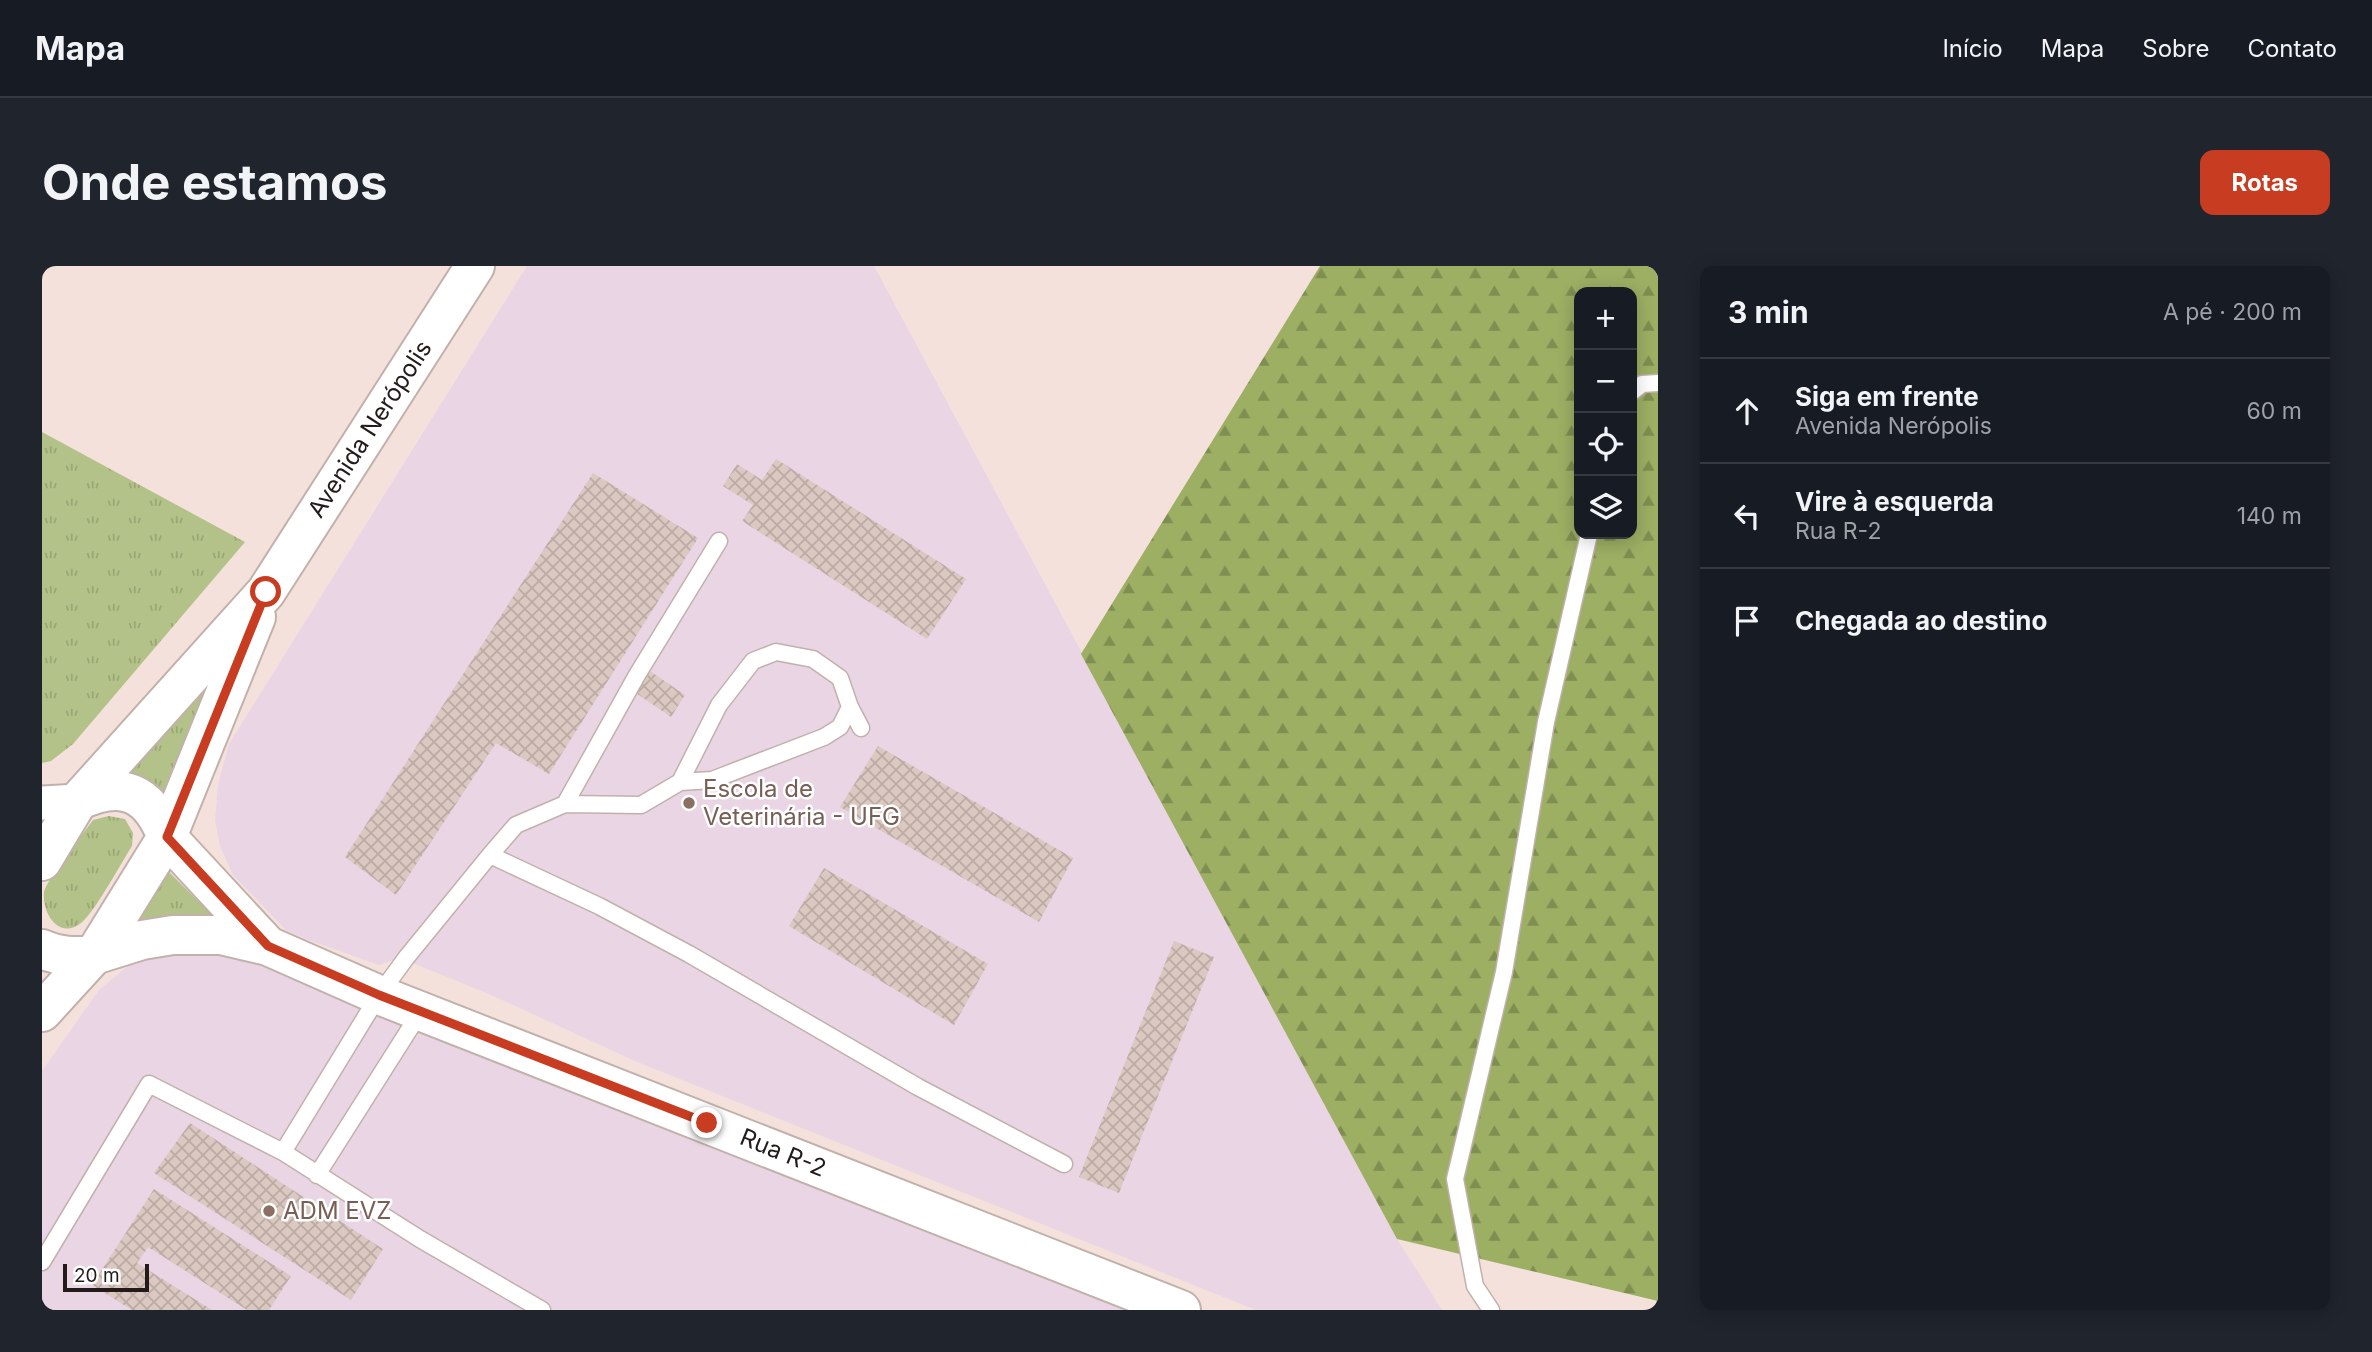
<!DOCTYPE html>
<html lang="pt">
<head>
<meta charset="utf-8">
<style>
  body { margin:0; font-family:Inter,sans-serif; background:#20242c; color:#f1f3f6 }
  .controls { position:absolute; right:21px; top:21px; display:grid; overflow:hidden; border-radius:14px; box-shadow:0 4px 18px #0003 }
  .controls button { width:63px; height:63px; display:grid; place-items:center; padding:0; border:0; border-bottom:2px solid #363941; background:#171b24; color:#f1f3f6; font:35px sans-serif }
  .scale { position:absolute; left:21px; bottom:18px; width:86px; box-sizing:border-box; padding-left:7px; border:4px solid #221b19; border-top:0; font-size:19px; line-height:24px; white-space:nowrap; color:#221b19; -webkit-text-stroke:5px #fff; paint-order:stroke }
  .stop { position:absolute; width:21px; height:21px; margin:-16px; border:5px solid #c83d21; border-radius:50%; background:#fff }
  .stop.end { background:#c83d21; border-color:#fff; box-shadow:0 2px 7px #0008 }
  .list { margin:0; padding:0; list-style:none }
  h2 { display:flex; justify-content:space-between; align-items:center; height:91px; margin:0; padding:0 28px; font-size:30px }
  h2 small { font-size:23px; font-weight:400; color:#9ea1a6 }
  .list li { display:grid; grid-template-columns:46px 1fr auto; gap:21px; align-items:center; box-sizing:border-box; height:105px; padding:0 28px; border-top:2px solid #363941 }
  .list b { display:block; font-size:26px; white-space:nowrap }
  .list p { margin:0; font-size:23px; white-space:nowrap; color:#9ea1a6 }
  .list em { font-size:23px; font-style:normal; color:#9ea1a6 }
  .icon { flex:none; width:38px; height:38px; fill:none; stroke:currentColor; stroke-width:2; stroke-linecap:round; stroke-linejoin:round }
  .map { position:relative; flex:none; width:1616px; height:1044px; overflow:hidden; border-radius:14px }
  header { display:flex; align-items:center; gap:42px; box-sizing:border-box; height:98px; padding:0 35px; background:#171b24; border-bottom:2px solid #363941 }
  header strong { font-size:33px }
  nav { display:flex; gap:38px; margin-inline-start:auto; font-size:24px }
  .intro { display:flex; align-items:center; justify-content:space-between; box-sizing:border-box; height:168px; padding:0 42px }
  h1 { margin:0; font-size:49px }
  .button { padding:18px 32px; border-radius:14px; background:#c83d21; color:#fff; font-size:24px; font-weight:700 }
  main { display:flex; gap:42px; padding:0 42px }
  aside { flex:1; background:#171b24; border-radius:14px; box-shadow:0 4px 18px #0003 }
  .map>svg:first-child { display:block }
  .education { fill:#e9d5e4 }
  .grass { fill:url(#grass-tufts) }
  .forest { fill:url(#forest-firs); fill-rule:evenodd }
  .building { fill:url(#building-cross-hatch) }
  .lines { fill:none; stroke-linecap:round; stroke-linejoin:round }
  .lane-casing { stroke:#c2b1aa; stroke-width:19 }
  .street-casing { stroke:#c2b1aa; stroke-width:37 }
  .secondary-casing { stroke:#c2b1aa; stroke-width:42 }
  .primary-casing { stroke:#c2b1aa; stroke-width:42 }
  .lane { stroke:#fff; stroke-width:16 }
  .street { stroke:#fff; stroke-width:33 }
  .secondary { stroke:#fff; stroke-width:38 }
  .primary { stroke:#fff; stroke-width:38 }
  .route { stroke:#c83d21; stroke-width:9 }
  .education-dot { fill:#8d6e63; stroke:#fff; stroke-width:2.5 }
  .labels { text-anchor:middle; stroke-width:5; stroke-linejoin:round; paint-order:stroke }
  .street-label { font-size:24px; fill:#221b19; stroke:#fff }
  .education-label { font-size:24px; fill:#785e54; stroke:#fff; text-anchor:start }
</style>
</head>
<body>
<header>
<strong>Mapa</strong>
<nav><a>Início</a><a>Mapa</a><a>Sobre</a><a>Contato</a></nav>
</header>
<div class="intro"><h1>Onde estamos</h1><a class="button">Rotas</a></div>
<main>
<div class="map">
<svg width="1616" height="1044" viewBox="0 0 1616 1044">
  <defs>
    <pattern id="grass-tufts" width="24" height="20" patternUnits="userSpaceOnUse" patternTransform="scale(1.75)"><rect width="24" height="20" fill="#b3c288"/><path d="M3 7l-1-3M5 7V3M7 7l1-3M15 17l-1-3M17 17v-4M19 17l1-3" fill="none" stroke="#9aa675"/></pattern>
    <pattern id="forest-firs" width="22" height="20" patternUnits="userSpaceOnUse" patternTransform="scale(1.75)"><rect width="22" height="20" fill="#9caf63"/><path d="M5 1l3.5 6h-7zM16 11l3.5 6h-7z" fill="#7f8e51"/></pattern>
    <pattern id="building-cross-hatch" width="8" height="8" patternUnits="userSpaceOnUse" patternTransform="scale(1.75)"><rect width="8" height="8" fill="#dac8c1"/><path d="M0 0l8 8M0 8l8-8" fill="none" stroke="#bbaba5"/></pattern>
  </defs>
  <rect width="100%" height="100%" fill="#f4e1db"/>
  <!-- education -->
  <path class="education" d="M485 0H832L1355 973 1400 1044H1214L593 795 447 728 358 692 337 699 264 673 244 664 191 609 178 580 173 555 176 519 187 478Z
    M153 679 200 689 378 767 1096 1044H0V805L57 724 97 691Z"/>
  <!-- grass -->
  <path class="grass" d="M0 166 203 276 31 478 9 495 0 497Z
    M181 392 120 534 77 511Z
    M67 550 83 553 91 567 90 580C79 597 53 646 39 657 17 674 0 648 2 626 5 613 41 568 51 554Z
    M125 604 169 648 95 654Z"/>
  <!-- forest -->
  <path class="forest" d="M1278 0H1616V1035L1355 973 1039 388ZM1537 26H1590V268H1537Z"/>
  <!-- building -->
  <path class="building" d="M734 193 924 313 885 373 700 255 711 239 681 220 695 198 720 214Z
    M551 207 656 272 507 508 454 477 354 629 303 591Z
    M608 405 643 429 629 451 594 427Z
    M836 480 1031 592 997 656 798 541Z
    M782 602 946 698 912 759 747 660Z
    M1132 675 1172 691 1077 927 1037 911Z
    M148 857 341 983 309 1034 112 907Z
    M112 923 249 1010 227 1044H205L106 981 95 997 170 1044H90L50 1019Z"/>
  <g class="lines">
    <defs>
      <path id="lane" d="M1590 126 1600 118 1616 117
        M638 516 670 514 782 471 798 461 808 441
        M523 538 599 539 638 516 677 439 711 395 734 386 771 393 798 412 808 441 819 462
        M448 589 474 559 523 538 595 409 677 275
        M241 886 337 729 364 692 448 589 557 640 647 688 876 821 1022 898
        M275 909 379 745
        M0 996 107 818 241 886 378 973 500 1044
        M1449 1044 1433 1020 1413 913 1462 706 1504 456 1547 268"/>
      <path id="street" d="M0 537 36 535"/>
      <path id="secondary" d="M125 571 226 680
        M52 689 100 674 131 669H179L226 680 337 729 1139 1044"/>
      <path id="primary" d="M36 535C81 514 107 526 125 571
        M0 595 36 535 224 326 433 0
        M0 683C17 691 33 691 52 689
        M0 746 52 689 125 571 214 351"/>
    </defs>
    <!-- lane casing -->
    <use href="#lane" class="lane-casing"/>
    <!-- street casing -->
    <use href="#street" class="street-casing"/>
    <!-- secondary casing -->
    <use href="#secondary" class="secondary-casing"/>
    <!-- primary casing -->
    <use href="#primary" class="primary-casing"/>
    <!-- lane -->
    <use href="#lane" class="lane"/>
    <!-- street -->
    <use href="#street" class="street"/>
    <!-- secondary -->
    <use href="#secondary" class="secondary"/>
    <!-- primary -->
    <use href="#primary" class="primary"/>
  </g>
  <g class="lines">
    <!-- route -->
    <path class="route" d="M224 326 125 571 226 680 337 729 665 857"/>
  </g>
  <!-- markers -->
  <g class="education-dot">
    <circle cx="647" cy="537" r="7"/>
    <circle cx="227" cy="945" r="7"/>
  </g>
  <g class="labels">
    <!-- street labels -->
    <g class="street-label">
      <text transform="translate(328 163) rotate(-57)" y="8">Avenida Nerópolis</text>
      <text transform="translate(741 887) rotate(22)" y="8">Rua R-2</text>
    </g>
    <!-- education labels -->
    <g class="education-label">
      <text x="661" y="531">Escola de<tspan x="661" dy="28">Veterinária - UFG</tspan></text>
      <text x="241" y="953">ADM EVZ</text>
    </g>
  </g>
</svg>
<div class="controls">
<button>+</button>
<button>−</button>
<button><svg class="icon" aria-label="locate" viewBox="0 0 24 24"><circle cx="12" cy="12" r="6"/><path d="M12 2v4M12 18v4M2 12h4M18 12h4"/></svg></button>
<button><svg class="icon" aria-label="layers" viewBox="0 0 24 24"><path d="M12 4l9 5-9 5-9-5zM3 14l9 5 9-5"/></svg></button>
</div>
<div class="scale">20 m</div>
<div class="stop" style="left:224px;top:326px"></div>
<div class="stop end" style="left:665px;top:857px"></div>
</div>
<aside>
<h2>3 min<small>A pé · 200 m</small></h2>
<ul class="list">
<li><svg class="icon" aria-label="ahead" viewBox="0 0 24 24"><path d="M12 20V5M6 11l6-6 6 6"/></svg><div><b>Siga em frente</b><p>Avenida Nerópolis</p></div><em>60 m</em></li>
<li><svg class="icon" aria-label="left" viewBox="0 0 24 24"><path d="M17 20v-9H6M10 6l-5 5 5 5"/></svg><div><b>Vire à esquerda</b><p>Rua R-2</p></div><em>140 m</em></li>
<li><svg class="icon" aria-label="arrive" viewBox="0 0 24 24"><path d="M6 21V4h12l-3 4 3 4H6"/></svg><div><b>Chegada ao destino</b></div></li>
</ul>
</aside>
</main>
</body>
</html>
